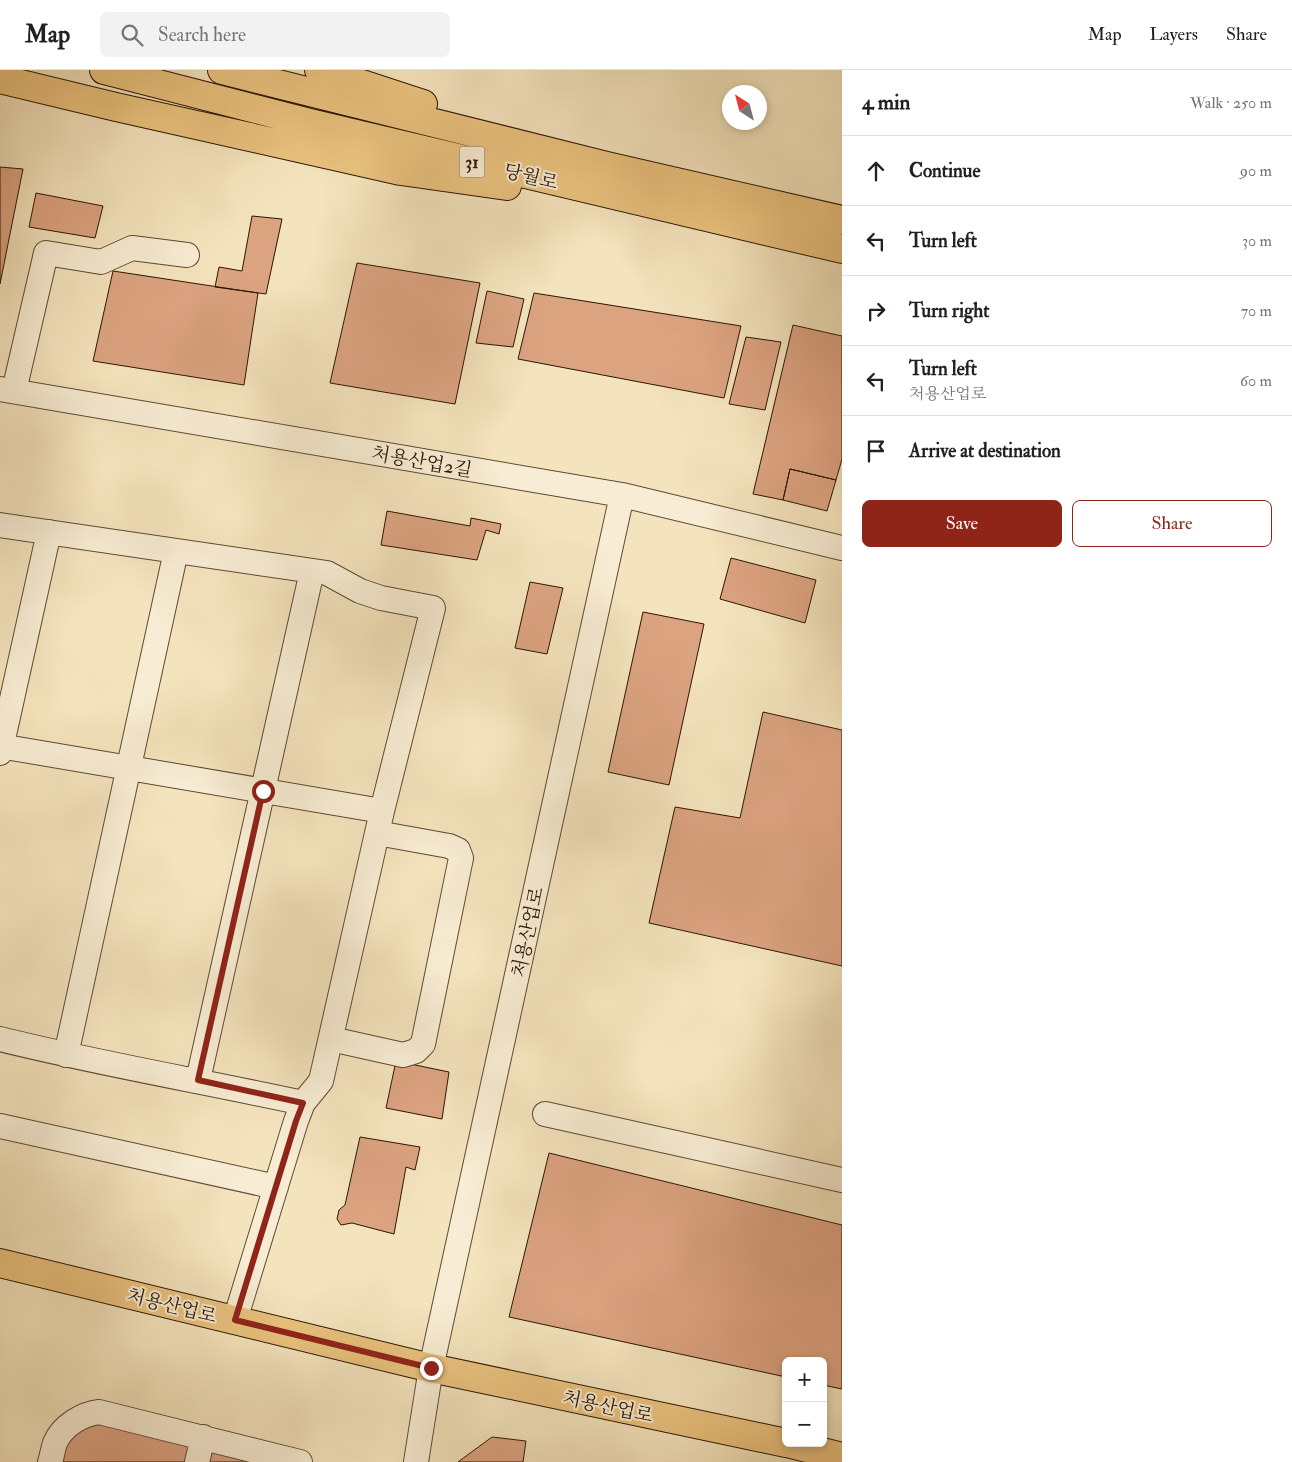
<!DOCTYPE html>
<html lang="en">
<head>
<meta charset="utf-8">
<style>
  body { margin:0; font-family:"IM FELL Double Pica","Noto Serif KR",serif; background:#f2f2f2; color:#202124 }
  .controls { position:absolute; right:15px; bottom:15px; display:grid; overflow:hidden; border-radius:8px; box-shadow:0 2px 8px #0003 }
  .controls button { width:45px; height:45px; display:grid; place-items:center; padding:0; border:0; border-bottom:1px solid #e0e0e0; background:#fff; color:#202124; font:25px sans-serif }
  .compass { position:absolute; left:722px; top:15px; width:45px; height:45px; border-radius:50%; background:#fff; box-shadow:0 2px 8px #0003; rotate:324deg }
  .stop { position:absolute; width:15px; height:15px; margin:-11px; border:4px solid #8f2418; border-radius:50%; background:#fff }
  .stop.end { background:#8f2418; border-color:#fff; box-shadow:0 1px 5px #0008 }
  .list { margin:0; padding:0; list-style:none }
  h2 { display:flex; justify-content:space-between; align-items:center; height:65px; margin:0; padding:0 20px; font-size:21px }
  h2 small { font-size:16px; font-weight:400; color:#757577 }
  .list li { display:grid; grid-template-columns:32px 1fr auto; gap:15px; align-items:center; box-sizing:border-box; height:70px; padding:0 20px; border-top:1px solid #e0e0e0 }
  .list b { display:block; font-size:19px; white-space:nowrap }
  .list p { margin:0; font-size:16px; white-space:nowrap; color:#757577 }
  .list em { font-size:16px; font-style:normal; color:#757577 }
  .actions { display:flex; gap:10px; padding:15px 20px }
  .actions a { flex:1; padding:11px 0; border:1px solid #8f2418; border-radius:8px; text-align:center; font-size:18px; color:#8f2418 }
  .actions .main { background:#8f2418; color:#fff }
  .icon { flex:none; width:28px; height:28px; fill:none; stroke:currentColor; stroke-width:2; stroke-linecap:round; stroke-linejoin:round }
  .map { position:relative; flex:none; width:842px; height:1392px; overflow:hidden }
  header { display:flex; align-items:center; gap:30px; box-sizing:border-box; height:70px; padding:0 25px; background:#fff; border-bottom:1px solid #e0e0e0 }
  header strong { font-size:24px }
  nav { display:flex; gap:28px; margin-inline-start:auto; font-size:18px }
  .search { width:350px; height:45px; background:#f2f2f2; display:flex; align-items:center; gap:12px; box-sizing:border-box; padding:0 18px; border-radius:8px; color:#757577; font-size:19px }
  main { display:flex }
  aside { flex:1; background:#fff }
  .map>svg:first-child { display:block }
  .building { fill:#dca381; stroke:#2c1503 }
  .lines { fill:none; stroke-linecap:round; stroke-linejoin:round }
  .minor-casing { stroke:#5e4932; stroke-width:26 }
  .major-casing { stroke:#2c1503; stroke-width:30 }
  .highway-casing { stroke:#2c1503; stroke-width:30 }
  .minor { stroke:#f8edd4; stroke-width:24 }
  .major { stroke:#eac27e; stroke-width:28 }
  .highway { stroke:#eac27e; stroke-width:28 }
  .route { stroke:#8f2418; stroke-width:6 }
  .labels { text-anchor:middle; stroke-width:4; stroke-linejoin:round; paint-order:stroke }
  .shield { fill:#f8edd4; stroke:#695642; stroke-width:1 }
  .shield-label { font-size:18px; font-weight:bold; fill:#2c1503 }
  .street-label { font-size:19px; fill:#2c1503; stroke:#f8edd4 }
</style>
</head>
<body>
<header>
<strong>Map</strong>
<div class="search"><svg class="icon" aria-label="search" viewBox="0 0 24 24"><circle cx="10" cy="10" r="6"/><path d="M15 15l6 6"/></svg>Search here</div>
<nav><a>Map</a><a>Layers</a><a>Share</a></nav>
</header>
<main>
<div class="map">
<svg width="842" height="1392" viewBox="0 0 842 1392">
  <rect width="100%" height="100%" fill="#f4e4bd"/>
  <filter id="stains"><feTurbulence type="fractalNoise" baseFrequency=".004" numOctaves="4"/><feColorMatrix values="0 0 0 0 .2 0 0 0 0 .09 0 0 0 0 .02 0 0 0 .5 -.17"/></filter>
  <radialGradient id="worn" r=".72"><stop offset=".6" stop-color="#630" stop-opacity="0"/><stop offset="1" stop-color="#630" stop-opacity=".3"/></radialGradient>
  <!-- building -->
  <path class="building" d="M0 97 23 99 0 214Z
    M36 123 103 136 95 168 29 157Z
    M252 146 282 149 266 224 215 217 219 197 242 201Z
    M357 193 480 213 455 334 330 313Z
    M113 201 258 223 244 315 93 291Z
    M487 221 524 229 513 277 476 273Z
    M534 223 741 256 724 328 518 289Z
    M793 255 842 266V389L836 410 790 399 783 430 753 424Z
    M746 267 781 272 765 340 729 334Z
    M790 399 836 410 827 441 783 430Z
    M387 441 470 456 471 448 501 454 499 464 486 460 477 490 381 475Z
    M731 488 816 510 805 553 720 529Z
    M530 512 563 518 547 584 515 578Z
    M643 542 704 554 669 715 608 702Z
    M763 642 842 660V896L649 853 675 737 740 748Z
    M396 991 449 1002 442 1049 386 1038Z
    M360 1067 420 1077 415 1100 406 1097 394 1164 352 1153 341 1155 337 1149 339 1140 345 1135Z
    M549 1083 842 1155V1319L823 1315V1291H786V1307L509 1247Z
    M86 1350 189 1375 192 1392H57L66 1365Z
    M492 1367 526 1371 523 1392H458Z
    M212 1381 279 1392H205Z"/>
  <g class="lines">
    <defs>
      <path id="minor" d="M0 319 622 425 842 478
        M14 321 46 183 101 192 132 178 187 185
        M0 455 327 503 360 521 381 528 433 538 382 741 321 1011 303 1033 296 1051 235 1250
        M0 676 382 741
        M0 683 49 462
        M0 969C100 994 202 1011 303 1033
        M331 969 403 985 416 981 423 974 461 788 458 780 449 776 377 763
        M66 985 176 481
        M198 1010 312 501
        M545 1044 842 1110
        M0 1056 276 1117
        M50 1392C52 1386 53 1379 55 1373 62 1356 82 1344 99 1342L300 1392
        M197 1392 203 1367
        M416 1392 431 1298 622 425"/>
      <path id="major" d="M0 1193 431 1298 786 1373
        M787 1373 842 1387"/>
      <path id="highway" d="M104 0 310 53 842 179
        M222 0 607 96 842 150
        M319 0 423 34
        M0 9 116 37 401 101 507 116"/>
    </defs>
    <!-- minor casing -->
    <use href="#minor" class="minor-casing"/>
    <!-- major casing -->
    <use href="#major" class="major-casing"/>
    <!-- highway casing -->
    <use href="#highway" class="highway-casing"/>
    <!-- minor -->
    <use href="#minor" class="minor"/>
    <!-- major -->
    <use href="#major" class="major"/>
    <!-- highway -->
    <use href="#highway" class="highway"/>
  </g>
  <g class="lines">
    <!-- route -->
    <path class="route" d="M263 721 198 1010 303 1033 296 1051 235 1250 431 1298"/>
  </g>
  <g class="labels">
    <!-- shield labels -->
    <rect class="shield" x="459.5" y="76.5" width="25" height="31" rx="4"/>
    <g class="shield-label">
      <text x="472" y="98">31</text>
    </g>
    <!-- street labels -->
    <g class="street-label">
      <text transform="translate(531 106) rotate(14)" y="7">당월로</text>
      <text transform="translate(422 391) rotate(10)" y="7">처용산업2길</text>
      <text transform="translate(527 862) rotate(-78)" y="7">처용산업로</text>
      <text transform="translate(172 1235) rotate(14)" y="7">처용산업로</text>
      <text transform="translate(608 1336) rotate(12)" y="7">처용산업로</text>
    </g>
  </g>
  <rect width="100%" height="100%" filter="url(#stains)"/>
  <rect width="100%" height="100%" fill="url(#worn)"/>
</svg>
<div class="controls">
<button>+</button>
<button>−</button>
</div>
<svg class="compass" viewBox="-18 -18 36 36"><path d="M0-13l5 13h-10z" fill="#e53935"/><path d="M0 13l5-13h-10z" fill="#757577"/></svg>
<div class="stop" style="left:263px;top:721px"></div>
<div class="stop end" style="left:431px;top:1298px"></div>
</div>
<aside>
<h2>4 min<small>Walk · 250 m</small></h2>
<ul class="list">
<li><svg class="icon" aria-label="ahead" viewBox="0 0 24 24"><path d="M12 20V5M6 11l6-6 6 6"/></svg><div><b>Continue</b></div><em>90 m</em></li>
<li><svg class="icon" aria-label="left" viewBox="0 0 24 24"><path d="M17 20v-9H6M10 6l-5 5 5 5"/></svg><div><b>Turn left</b></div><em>30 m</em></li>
<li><svg class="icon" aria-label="right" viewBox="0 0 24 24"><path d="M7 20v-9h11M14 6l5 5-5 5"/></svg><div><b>Turn right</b></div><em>70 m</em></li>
<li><svg class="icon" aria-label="left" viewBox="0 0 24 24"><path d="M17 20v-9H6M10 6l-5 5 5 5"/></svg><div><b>Turn left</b><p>처용산업로</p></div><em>60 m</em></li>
<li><svg class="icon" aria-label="arrive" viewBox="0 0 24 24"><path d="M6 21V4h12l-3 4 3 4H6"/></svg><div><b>Arrive at destination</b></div></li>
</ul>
<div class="actions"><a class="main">Save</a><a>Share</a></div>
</aside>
</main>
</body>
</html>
